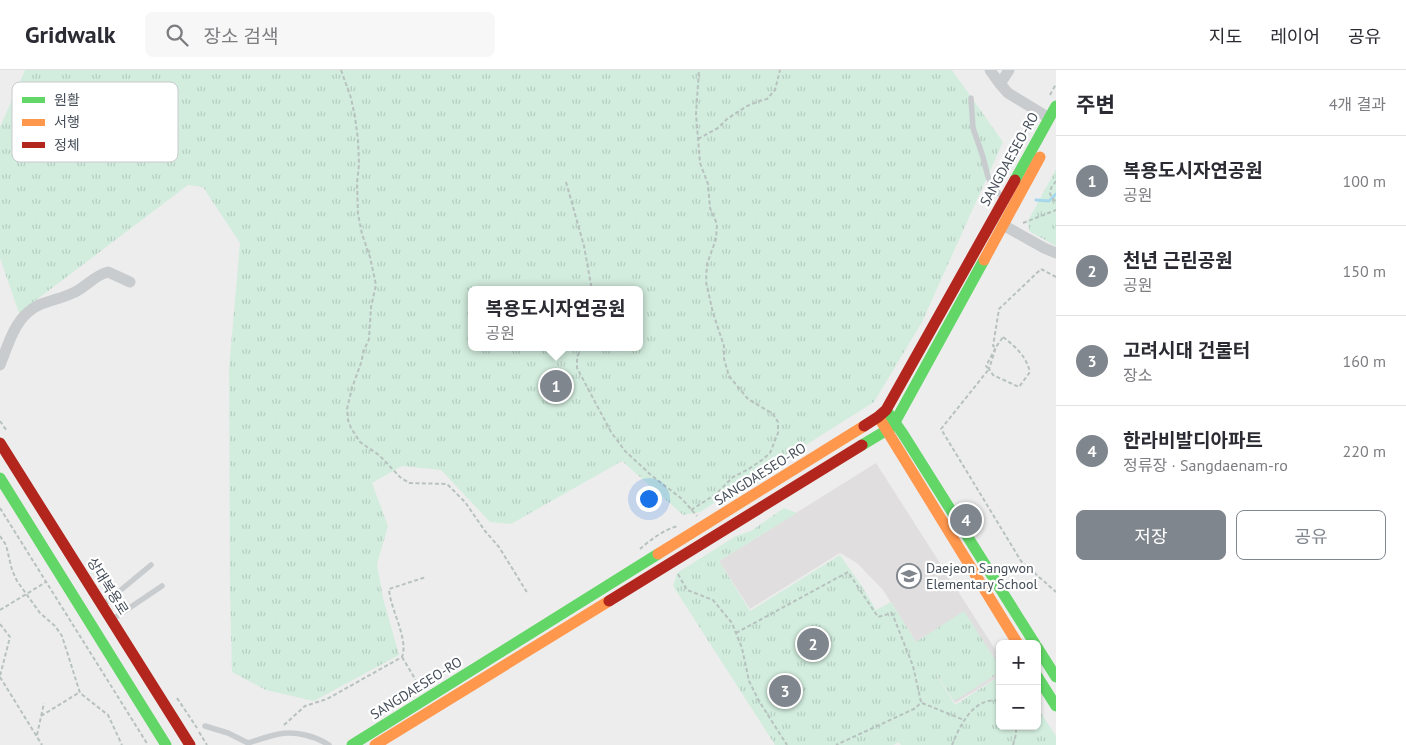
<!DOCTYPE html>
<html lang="ko">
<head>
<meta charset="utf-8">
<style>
  body { margin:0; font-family:"PT Sans","Noto Sans KR",sans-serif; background:#f7f7f7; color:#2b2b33 }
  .controls { position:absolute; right:15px; bottom:15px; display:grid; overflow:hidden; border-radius:8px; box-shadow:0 1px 4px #0004 }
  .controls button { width:45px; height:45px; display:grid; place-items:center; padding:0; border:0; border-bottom:1px solid #e1e1e2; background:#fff; color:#2b2b33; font:25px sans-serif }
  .you { position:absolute; left:648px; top:428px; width:18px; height:18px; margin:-12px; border:4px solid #fff; border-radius:50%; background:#1a73e8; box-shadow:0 0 0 8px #1a73e833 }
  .badge { display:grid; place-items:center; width:32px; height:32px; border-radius:50%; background:#80868d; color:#fff; font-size:16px; font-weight:700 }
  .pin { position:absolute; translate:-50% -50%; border:2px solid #fff; box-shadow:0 1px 5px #0006 }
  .popup { position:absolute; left:468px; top:216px; width:175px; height:65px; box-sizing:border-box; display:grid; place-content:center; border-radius:8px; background:#fff; filter:drop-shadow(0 1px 4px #0005); font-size:16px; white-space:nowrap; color:#7c7c81 }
  .popup b { font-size:19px; color:#2b2b33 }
  .popup::after { content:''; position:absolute; left:50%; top:100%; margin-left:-10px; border:10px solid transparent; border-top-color:#fff }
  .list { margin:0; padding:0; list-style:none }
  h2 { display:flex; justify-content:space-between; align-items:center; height:65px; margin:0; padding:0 20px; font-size:21px }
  h2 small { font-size:16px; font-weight:400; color:#7c7c81 }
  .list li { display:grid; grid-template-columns:32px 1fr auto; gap:15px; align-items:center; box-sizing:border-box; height:90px; padding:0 20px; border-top:1px solid #e1e1e2 }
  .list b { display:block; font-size:19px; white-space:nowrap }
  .list p { margin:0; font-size:16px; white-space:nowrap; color:#7c7c81 }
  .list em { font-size:16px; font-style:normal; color:#7c7c81 }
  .actions { display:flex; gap:10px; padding:15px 20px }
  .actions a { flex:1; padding:11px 0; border:1px solid #80868d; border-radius:8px; text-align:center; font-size:18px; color:#80868d }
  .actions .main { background:#80868d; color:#fff }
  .icon { flex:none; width:28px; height:28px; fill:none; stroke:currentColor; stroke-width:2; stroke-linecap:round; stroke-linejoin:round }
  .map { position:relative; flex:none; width:1056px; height:675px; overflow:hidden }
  header { display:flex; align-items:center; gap:30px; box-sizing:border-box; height:70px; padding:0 25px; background:#fff; border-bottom:1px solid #e1e1e2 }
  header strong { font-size:24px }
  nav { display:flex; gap:28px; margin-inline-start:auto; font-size:18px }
  .search { width:350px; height:45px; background:#f7f7f7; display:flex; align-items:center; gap:12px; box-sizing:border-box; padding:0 18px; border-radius:8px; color:#7c7c81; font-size:19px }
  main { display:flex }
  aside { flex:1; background:#fff }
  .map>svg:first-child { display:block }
  .education { fill:#e0dedf }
  .park { fill:url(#park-tufts); fill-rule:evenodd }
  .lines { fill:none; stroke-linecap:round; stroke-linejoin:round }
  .stream { stroke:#a7d7ea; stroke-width:3 }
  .path { stroke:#b7c2bf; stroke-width:2; stroke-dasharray:4 2.5; stroke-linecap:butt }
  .lane { stroke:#c9ccce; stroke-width:5.5 }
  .street { stroke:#c9ccce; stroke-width:11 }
  .fast { stroke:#63d668; stroke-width:11 }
  .slow { stroke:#ff974d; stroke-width:11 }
  .jam { stroke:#b3261e; stroke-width:11 }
  .labels { text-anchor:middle; stroke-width:4.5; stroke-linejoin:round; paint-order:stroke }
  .street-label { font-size:14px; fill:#454e59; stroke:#fff }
  .poi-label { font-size:14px; fill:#454e59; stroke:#fff; text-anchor:start }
  .key { fill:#fff; stroke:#c7cacd; stroke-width:1 }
  .key-label { font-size:14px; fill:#454e59 }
</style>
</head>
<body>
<header>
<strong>Gridwalk</strong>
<div class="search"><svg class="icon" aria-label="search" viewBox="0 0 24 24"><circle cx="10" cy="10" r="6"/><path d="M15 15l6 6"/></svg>장소 검색</div>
<nav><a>지도</a><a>레이어</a><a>공유</a></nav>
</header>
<main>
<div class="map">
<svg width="1056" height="675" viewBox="0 0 1056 675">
  <defs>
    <pattern id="park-tufts" width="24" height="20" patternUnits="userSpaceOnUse" patternTransform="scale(1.25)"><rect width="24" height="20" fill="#d2edde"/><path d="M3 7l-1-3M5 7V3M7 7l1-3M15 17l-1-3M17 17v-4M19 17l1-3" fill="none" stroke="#b6cdc1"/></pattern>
  </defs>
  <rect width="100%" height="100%" fill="#eeeded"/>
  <!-- education -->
  <path class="education" d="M876 393 1000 587V606L955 633 883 520 857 493 840 483 750 539 719 491Z"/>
  <!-- park -->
  <path class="park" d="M25 0H952L1003 72 922 252 874 332 700 442 683 445 622 391 511 454 490 452 441 400 402 396 372 413 388 456 377 494 383 528 399 585 314 631 266 620 232 602 230 520 229 299 240 173 203 117 188 115 19 243 0 188V57ZM472 220H640V277H472Z
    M1056 99V176L1029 161 1028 151Z
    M784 438 797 443 719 491 750 541 840 485 863 518 876 540 891 532 916 572 964 541 1000 597V602L954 631 928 591 955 635 1000 606V656H1037V637L1056 666V675H901L899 672 893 675H775L673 516 677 503 736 466 751 461Z"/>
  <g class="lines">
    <!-- stream -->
    <path class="stream" d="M1036 130 1049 131 1056 124"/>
    <!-- path -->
    <path class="path" d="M341 0 351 28 355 47 358 70 359 94 357 113 358 144 362 164 370 187 376 215 371 237 369 269 364 280 361 293 352 318 347 339 348 350 351 358 360 372 379 385 400 407 409 413 447 414 465 432 485 461 499 477 528 524
      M1050 25 1056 14
      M698 69 718 58 727 49 747 36 759 31 767 29 775 20 780 0
      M1056 111 1051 118 1050 124 1056 133
      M566 112 584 176 592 220
      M1023 153 1056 140
      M1056 207 1041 199 999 239 993 276 996 277 986 296 989 299 941 359 1021 491 1056 522
      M1003 267C1016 277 1026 286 1030 302L1019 317 993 305 989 299 996 277Z
      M582 277 577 287V298L611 362 625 381 651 405 682 429 697 446
      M0 351 7 361
      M0 438 148 675
      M691 440 716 424 733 407 747 400 762 390 770 383 778 363V352L773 344 748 329 729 306 724 289V276L713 243 706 212 707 194 716 169 717 154 710 138 708 114 700 93 696 44 699 0
      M0 466 6 475 12 500 17 511 40 543 55 556 62 566 80 623 108 645 122 675
      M640 479C650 470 665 459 678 456
      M678 504 687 520 713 530 732 553 742 578 749 611 759 631 787 675
      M0 540 46 512
      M0 554 10 567 0 606
      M736 563 848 502 878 547 892 543 913 596 921 632 916 638 836 675
      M402 587 420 617
      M0 607 42 675
      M177 628 197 658
      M922 633 964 650
      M41 646 80 622
      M284 655 305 636 327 629 402 587C409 569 390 539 389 519L426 507
      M199 662 207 675
      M37 665 44 633
      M952 675C960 655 974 626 1000 631
      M1013 675 1016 664V656"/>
    <!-- lane -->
    <path class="lane" d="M971 28 973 58 983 87 988 107 994 118 1002 127
      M104 534 151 495
      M113 549 162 516
      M205 656 228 663 248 673C258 670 268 666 279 664 296 661 315 666 329 675"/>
    <!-- street -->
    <path class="street" d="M990 0 1000 14 1008 23 1049 48
      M1000 14 1009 0
      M1003 155 1044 178 1056 183
      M0 295C9 273 15 246 39 235 50 230 64 228 75 222 87 216 95 205 108 202L130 212"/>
    <!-- fast -->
    <path class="fast" d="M1015 110 1056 36
      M889 344 903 364 1035 574
      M862 375 887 360 895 352 984 190
      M0 408 166 675
      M1037 577 1056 607
      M1037 606 1056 636
      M352 675 658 484"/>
    <!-- slow -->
    <path class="slow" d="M984 190 1040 87
      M881 351 1018 574
      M658 484 864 356
      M375 675 609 531"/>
    <!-- jam -->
    <path class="jam" d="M864 356 878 347 886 340 1015 110
      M0 373 190 675
      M609 531 862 375"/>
  </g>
  <!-- icons -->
  <defs>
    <symbol id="school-ring" viewBox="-11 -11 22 22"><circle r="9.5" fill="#fff" stroke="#80868d" stroke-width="1.5"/><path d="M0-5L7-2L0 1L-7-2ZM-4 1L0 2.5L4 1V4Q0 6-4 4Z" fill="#80868d"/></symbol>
  </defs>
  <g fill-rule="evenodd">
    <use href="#school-ring" x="895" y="492" width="28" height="28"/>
  </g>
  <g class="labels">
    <!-- street labels -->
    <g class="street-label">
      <text transform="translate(1009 89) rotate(-61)" y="5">SANGDAESEO-RO</text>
      <text transform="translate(760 404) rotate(-32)" y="5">SANGDAESEO-RO</text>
      <text transform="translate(108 516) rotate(58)" y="5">상대복용로</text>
      <text transform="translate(416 618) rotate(-32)" y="5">SANGDAESEO-RO</text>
    </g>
    <!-- poi labels -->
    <g class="poi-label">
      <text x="926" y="503">Daejeon Sangwon<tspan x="926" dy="16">Elementary School</tspan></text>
    </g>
  </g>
  <!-- legend -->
  <rect x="12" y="12" width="166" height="80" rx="8" class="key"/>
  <rect x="22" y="27" width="23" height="6" fill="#63d668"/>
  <rect x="22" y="49" width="23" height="7" fill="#ff974d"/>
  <rect x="22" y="72" width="23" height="6" fill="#b3261e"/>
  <g class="key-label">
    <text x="54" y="35">원활</text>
    <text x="54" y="57">서행</text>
    <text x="54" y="80">정체</text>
  </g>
</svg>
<div class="controls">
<button>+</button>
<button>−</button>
</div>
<div class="you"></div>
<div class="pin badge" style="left:556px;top:316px">1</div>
<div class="popup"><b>복용도시자연공원</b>공원</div>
<div class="pin badge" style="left:813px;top:574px">2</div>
<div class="pin badge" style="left:785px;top:621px">3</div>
<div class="pin badge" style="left:966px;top:450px">4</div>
</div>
<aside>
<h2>주변<small>4개 결과</small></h2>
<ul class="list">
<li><span class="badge">1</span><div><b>복용도시자연공원</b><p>공원</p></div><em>100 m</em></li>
<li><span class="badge">2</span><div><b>천년 근린공원</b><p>공원</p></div><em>150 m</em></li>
<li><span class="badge">3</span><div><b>고려시대 건물터</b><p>장소</p></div><em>160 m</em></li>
<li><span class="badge">4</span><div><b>한라비발디아파트</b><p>정류장 · Sangdaenam-ro</p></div><em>220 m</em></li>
</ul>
<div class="actions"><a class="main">저장</a><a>공유</a></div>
</aside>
</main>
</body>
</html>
